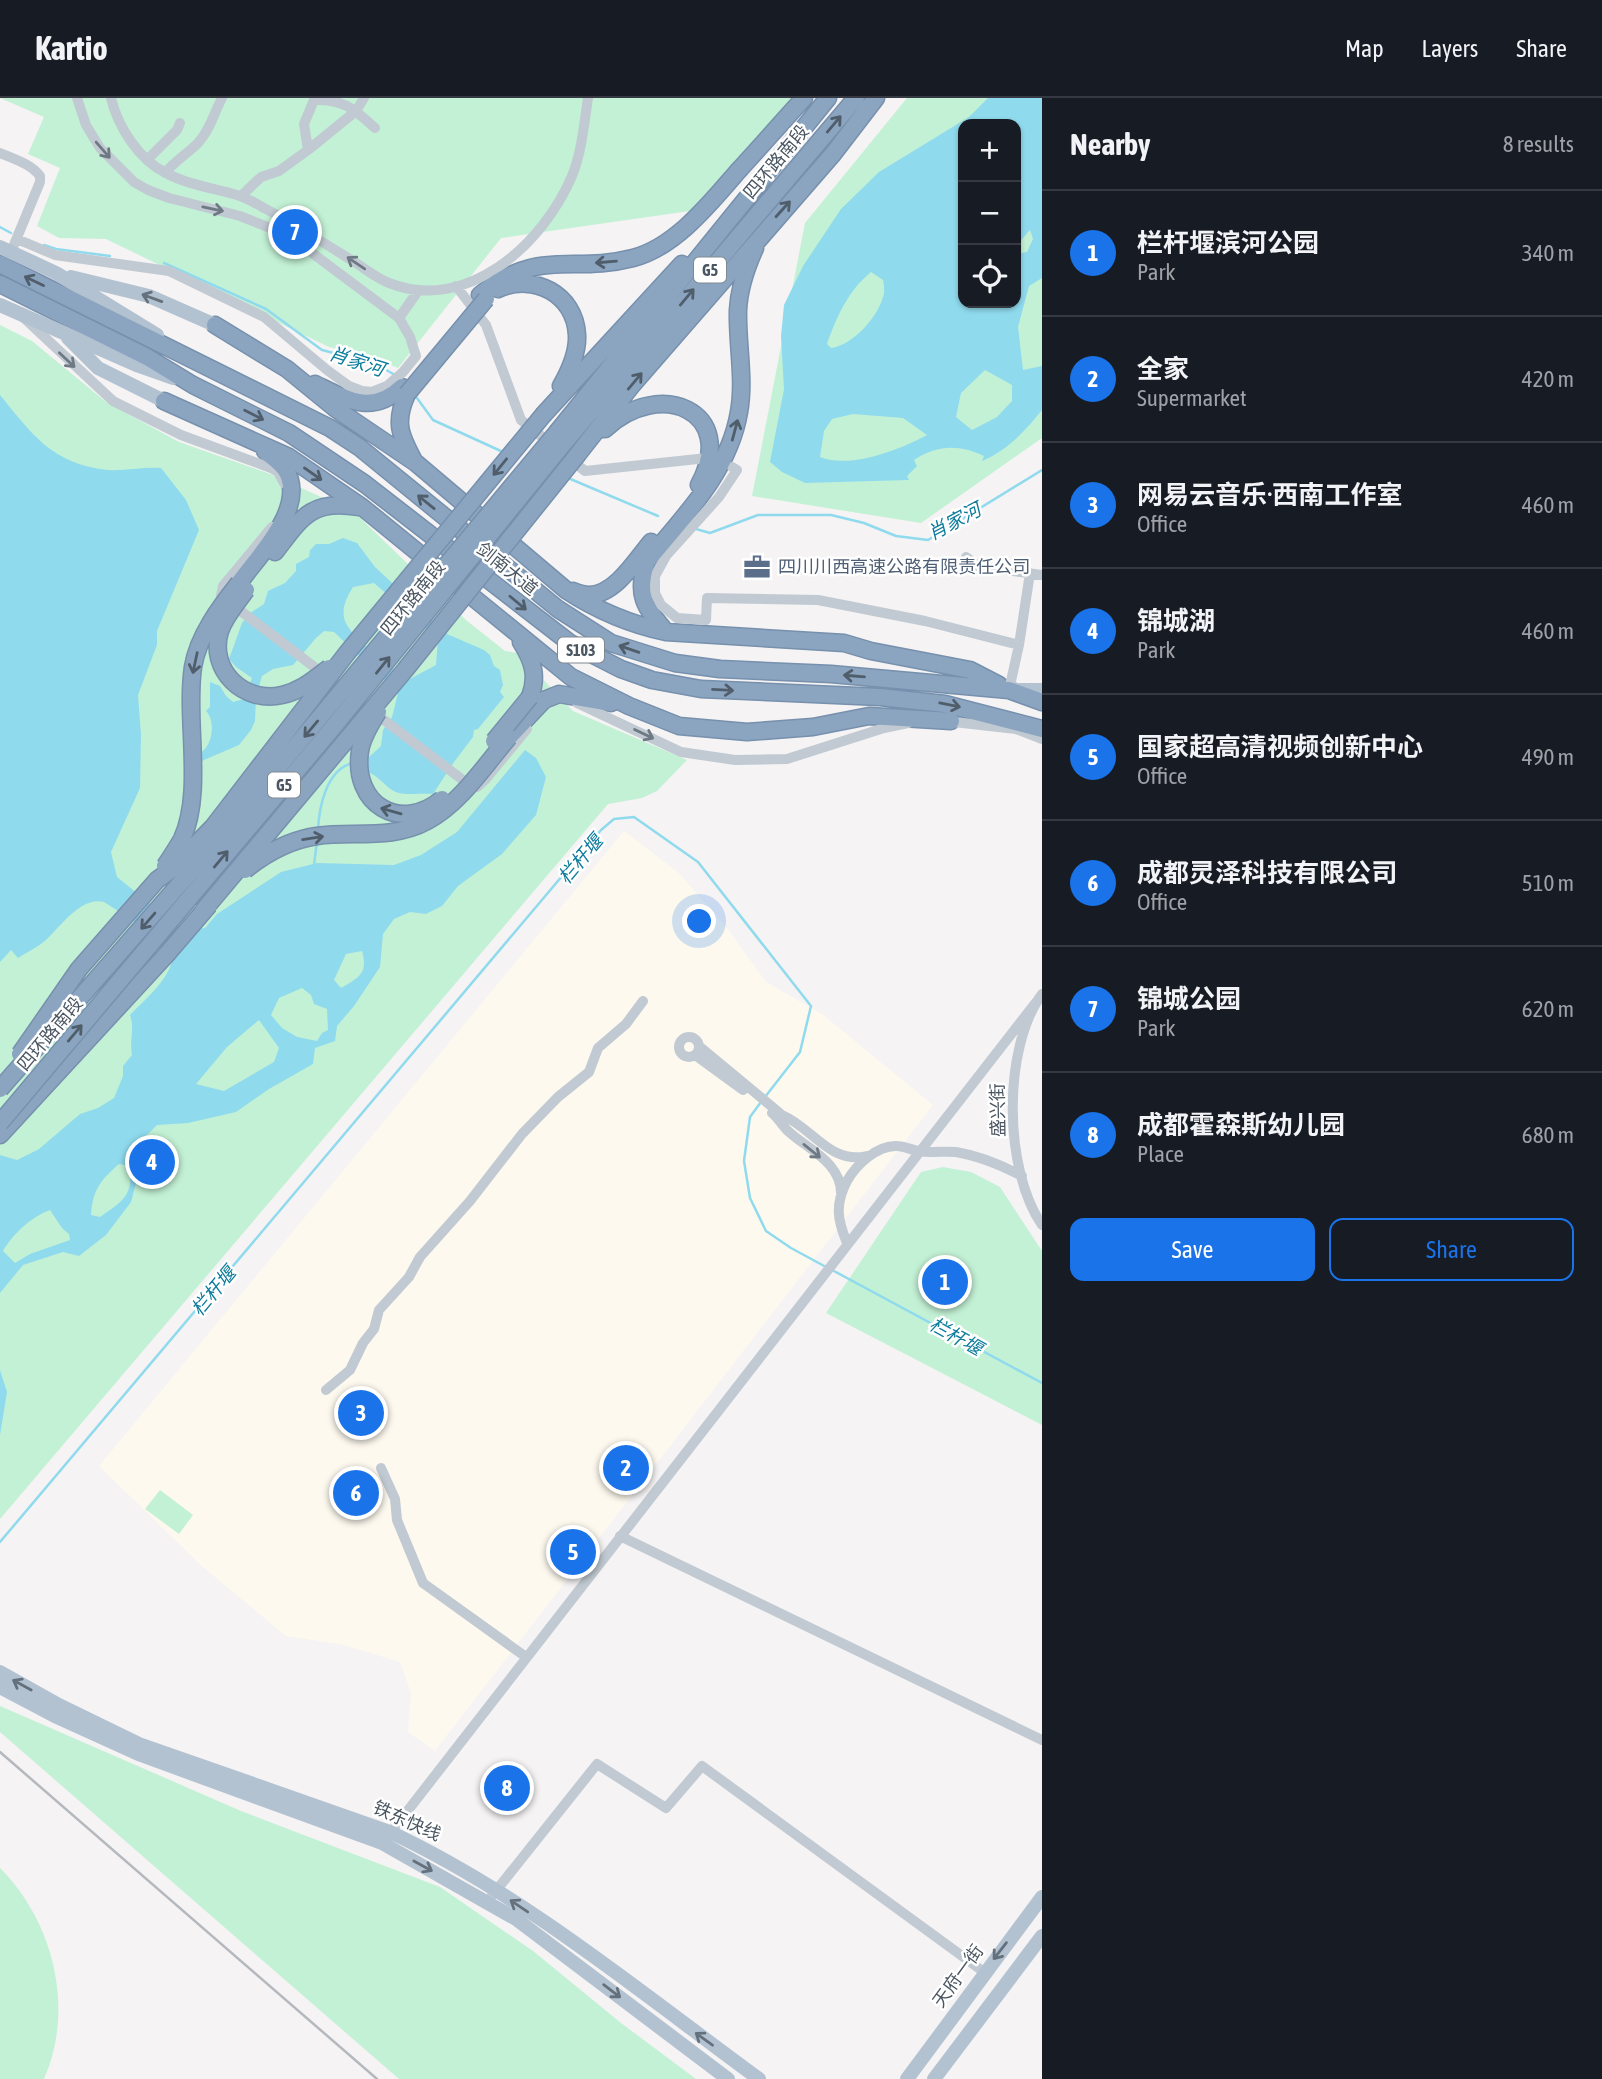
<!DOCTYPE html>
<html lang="en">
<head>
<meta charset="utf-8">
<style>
  body { margin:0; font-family:"Asap Condensed","Noto Sans SC",sans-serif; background:#242831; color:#f1f3f6 }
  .controls { position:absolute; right:21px; top:21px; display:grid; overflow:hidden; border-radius:14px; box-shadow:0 2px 5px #0004 }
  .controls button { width:63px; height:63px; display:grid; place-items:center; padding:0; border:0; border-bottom:2px solid #363941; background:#171b24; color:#f1f3f6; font:35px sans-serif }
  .you { position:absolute; left:700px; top:824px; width:24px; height:24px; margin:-18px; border:5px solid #fff; border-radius:50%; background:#1a73e8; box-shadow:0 0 0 10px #1a73e833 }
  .badge { display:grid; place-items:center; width:46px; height:46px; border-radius:50%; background:#1a73e8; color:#fff; font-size:23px; font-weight:700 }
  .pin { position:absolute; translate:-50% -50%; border:4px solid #fff; box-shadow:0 2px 7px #0006 }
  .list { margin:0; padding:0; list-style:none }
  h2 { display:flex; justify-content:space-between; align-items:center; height:91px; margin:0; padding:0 28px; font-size:30px }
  h2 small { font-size:23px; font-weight:400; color:#9ea1a6 }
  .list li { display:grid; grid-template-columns:46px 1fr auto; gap:21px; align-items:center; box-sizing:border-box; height:126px; padding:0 28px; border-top:2px solid #363941 }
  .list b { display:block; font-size:26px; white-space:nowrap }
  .list p { margin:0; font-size:23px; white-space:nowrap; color:#9ea1a6 }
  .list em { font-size:23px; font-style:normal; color:#9ea1a6 }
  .actions { display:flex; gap:14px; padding:21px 28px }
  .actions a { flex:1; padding:16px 0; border:2px solid #1a73e8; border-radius:14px; text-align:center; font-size:24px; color:#1a73e8 }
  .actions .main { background:#1a73e8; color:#fff }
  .icon { flex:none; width:38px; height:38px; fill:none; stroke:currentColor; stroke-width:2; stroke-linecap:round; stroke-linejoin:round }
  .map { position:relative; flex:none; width:1042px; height:1981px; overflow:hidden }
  header { display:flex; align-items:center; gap:42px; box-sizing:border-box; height:98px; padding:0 35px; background:#171b24; border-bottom:2px solid #363941 }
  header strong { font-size:33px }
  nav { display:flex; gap:38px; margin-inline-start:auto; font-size:24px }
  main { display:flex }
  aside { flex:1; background:#171b24 }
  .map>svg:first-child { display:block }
  .commercial { fill:#fdf9ef }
  .green { fill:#c3f1d5; fill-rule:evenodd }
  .water { fill:#90daee; fill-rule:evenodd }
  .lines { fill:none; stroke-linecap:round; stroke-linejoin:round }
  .stream { stroke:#90daee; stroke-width:2.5 }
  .highway-casing { stroke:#7690ad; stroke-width:19 }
  .minor { stroke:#c1cad2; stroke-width:10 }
  .major { stroke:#b3c2d1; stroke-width:14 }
  .highway { stroke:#8ba5c1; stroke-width:16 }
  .rail { stroke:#b5b8bd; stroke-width:2.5 }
  .highway-bridge-casing { stroke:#7690ad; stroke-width:19; stroke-linecap:butt }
  .highway-bridge { stroke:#8ba5c1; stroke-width:16 }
  .oneway { stroke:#505e6b }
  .oneway2 { stroke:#6e7983 }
  .oneway3 { stroke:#64717d }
  .labels { text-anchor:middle; stroke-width:5; stroke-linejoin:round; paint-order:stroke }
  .shield { fill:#fff; stroke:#808990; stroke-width:2 }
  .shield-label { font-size:16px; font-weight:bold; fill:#4a5661 }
  .street-label { font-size:18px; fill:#4a5661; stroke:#fff }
  .service-label { font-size:18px; fill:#4e5e75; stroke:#fff; text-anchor:start }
  .water-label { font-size:19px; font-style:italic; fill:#0c7c9b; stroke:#fff }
</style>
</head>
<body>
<header>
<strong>Kartio</strong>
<nav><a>Map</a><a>Layers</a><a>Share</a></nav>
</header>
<main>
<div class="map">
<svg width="1042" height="1981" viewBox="0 0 1042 1981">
  <rect width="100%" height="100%" fill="#f5f3f3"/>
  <!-- commercial -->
  <path class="commercial" d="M624 733 679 775 730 834 766 884 822 916 933 1007 435 1653 408 1634 411 1595 400 1564 344 1547 286 1538 204 1470 99 1368Z"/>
  <!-- green -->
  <path class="green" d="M0 0H793L690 113 501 140 398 270 375 260 329 249 106 141 59 140 37 128 60 70 28 56 44 19Z
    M907 0H1042V340L921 425 752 398 805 125ZM963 26H1016V205H963Z
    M0 227 32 243 106 304 179 344 273 377 354 414 466 522 505 553 518 555 573 613 687 662 657 693 642 700 608 706 0 1421Z
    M943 1069 971 1074 1000 1089 1042 1153V1327L826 1215 921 1074Z
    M160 1392 193 1417 179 1436 145 1411Z
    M0 1608 241 1713 440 1789 533 1853 621 1925 696 1981H399L0 1634Z
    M0 1770C54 1824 75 1911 44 1981H0Z"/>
  <!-- water -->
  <path class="water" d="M988 0H1042V180L1029 188 1018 229 1023 272 1042 268V312C1026 332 1007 353 982 363L984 358C959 346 937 347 914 362L917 368 907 378 909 382 805 385 782 374 770 364 784 291 781 238 784 207 803 168 841 111 879 74 969 19ZM963 26H1016V148L1030 132 1033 141 1027 154 1016 156V205H963ZM871 174 883 182C884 187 885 194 883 199 877 220 853 247 831 250L827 246C837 218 848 193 871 174ZM985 272 1012 287V303L997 319 972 332 956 319 961 295ZM853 316 903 320 927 337C899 352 851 371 820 359L824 333 832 321Z
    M0 297C33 337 51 365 107 372 124 373 144 369 161 370L186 402 199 432 157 533V547L138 597 141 637 140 690 111 754 117 779 184 833 205 830 217 816 281 774 317 765 394 767 421 757 457 734 525 652 536 660 546 679 536 717 502 756 458 788 442 808 426 816 410 814 394 821 383 836 380 869 354 908 337 928 335 943 315 950 313 966 269 991 236 1014 188 1025 157 1027 137 1047 136 1085 131 1104 106 1137 79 1158 63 1154 23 1167 0 1195V1057L17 1062 39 1051 80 1016 98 1010 114 1000 123 978V968L132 957C129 943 135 931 130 917 148 898 177 876 173 848L104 804C81 798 61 828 46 842 38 849 27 854 18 860L11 852 0 864ZM362 853C368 875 360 879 341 890L334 882 346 856ZM302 890 311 897 314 906 327 911 328 932 322 935 317 943 297 939 282 930 271 917 279 900ZM259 922 279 950 274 964 224 993 196 986 227 949ZM119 1066 130 1068C133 1098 123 1103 100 1119L91 1117C93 1091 100 1083 119 1066ZM50 1112 62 1130 69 1136 70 1142 30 1156 15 1165 3 1153C13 1136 31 1119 50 1112Z
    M343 440 357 445 375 469 447 536 484 552 490 557 494 568 500 572 503 587 500 594 504 599 478 631 474 632 473 639 454 664 433 696C424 695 406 697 399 695 384 691 381 676 361 672L355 662 369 659 381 648 383 632 392 619 398 595 334 534 324 533 316 540 293 567 273 571 262 578 256 598 255 623 251 632 239 647 204 662 194 669 188 662C193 660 200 656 204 652 213 643 215 622 206 613L210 609V584L220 588 226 598 233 604 244 601 252 580 236 569 229 561 242 525 250 515 264 506 268 493 285 485 296 473V466L309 459 310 452 316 446H329ZM374 485 438 541 436 567 408 582C393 569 348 539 344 520 342 508 347 499 353 489Z
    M0 1272 7 1294 0 1337Z"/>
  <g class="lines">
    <!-- stream -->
    <path class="stream" d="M0 129 11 135
      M44 147 56 151 110 158
      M164 165 266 211 322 252 376 266 395 277
      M414 296 433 322 503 354
      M568 380 658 418
      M696 431 710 435 758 417H831L864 425 896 438 928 442 1042 372
      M318 732C319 710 326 671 353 665
      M314 767 317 743
      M761 1004 750 1019 744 1063 750 1100 766 1133 791 1150 826 1169
      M832 1172 1042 1285
      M0 1444 601 732 614 721 634 719 698 764 811 908 800 954 765 999"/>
    <defs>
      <path id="highway" d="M0 166 330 330 359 349 558 511 611 545 675 565 720 571 831 576 1009 592 1042 604
        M0 186 147 259 193 287 289 335 365 386 570 545 621 571 652 582 701 591 880 599 945 606 1042 631
        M498 191C534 175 575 196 577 237 578 254 569 274 561 288
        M480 197C538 149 571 176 633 160 676 149 711 104 739 72 761 48 782 24 804 0
        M215 227 287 271 336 311 416 365 566 492C598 513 629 526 666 534L844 545 871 553 970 572 999 587
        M315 286C346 301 372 318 402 289
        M407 296C394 324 400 337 414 363
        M164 303 289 359 362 409 571 579 629 608 679 628 747 634 813 629 869 618 951 623
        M544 316 682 166
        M605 331C659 280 739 312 699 387
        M558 333 828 0
        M564 345 856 0
        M578 356 633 286 833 56 876 0
        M275 454C301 420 311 401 358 409
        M239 485C259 457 309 408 285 371 280 364 271 358 265 353
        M573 493C578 495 584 497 589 497 615 497 636 462 651 444
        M666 534C645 509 635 497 647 463 684 418 729 374 739 314 745 281 737 246 738 212 739 190 746 170 755 150
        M521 544C533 563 538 578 530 599
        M509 639 544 602 559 596 611 605
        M0 1037 167 856"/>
    </defs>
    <!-- highway casing -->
    <use href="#highway" class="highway-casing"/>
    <!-- minor -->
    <path class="minor" d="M111 0C118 29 139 62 166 75 188 87 214 90 237 97 247 100 257 106 266 111 294 126 321 143 348 160 362 168 374 179 389 185 467 216 543 146 572 78 582 53 584 26 588 0
      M308 52 304 26 314 2C344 1 354 11 375 30
      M0 55C14 61 31 66 40 78V84L11 154
      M148 61 177 32 180 25
      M165 75C175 63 187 56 198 45 210 32 214 15 222 0
      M241 98 261 79 279 73 308 52 356 13 364 0
      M17 141 55 157 169 173 264 219 327 272 349 288 362 293 372 294 387 288 403 274 416 258 410 239 399 220 288 137 240 118 169 100 148 92 134 84 100 50 86 27 77 0
      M456 188 486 227 521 322 585 373 707 360
      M23 219 113 303 181 337 271 370 278 374 284 385
      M399 220 418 193
      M732 369 737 372 719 399 666 458 655 478V495L661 507 677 520 706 522 707 500 818 502 925 523 1019 547
      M272 429 223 488 221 498 472 689H477L485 682 527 631
      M966 459 978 468 1042 477
      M1009 592 1019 547 1030 475
      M577 605 681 654 735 662 787 661 884 630 908 625
      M945 623 1016 631 1042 641
      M1042 896C1002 951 1004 1072 1042 1127
      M679 949a10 10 0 1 1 20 0a10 10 0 1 1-20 0Z
      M699 948 782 1017C813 1030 830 1067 867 1058
      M695 957 743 992
      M772 1015C778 1020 782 1027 787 1032 807 1051 841 1064 841 1095
      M847 1145C837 1121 835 1106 847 1083 856 1067 877 1047 897 1048 904 1048 912 1052 918 1053 931 1055 944 1053 956 1054 980 1058 1001 1067 1022 1078
      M326 1292 350 1272 363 1245 374 1231 379 1212 409 1179 420 1159 470 1103 522 1036 558 999 589 974 598 950 626 926 643 903
      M381 1370 395 1401 397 1422 423 1485 526 1559
      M620 1438 1042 1642
      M388 1738 1037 903
      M487 1804 597 1666 666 1710 702 1668 984 1874"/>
    <!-- major -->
    <path class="major" d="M0 149 56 175 157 237
      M71 179 149 198 215 227
      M0 207 139 268 173 280
      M68 240 98 270 164 303
      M1015 592H1042
      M0 1574 59 1607 139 1646 390 1734C524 1797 640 1894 759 1981
      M0 1589 55 1618 141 1657 382 1745 516 1821 728 1981
      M907 1981 1042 1799
      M934 1981 1042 1838"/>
    <!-- highway -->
    <use href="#highway" class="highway"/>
    <!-- rail -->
    <path class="rail" d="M0 1654 377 1981"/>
    <defs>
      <path id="highway-bridge" d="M407 296 486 201
        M246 492C237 505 225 518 220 533 208 572 244 606 282 597 301 593 314 581 329 570
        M378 614C371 625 362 640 360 653 352 706 400 736 442 701
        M494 643 530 599
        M165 768C171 759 177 750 182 741 204 693 185 622 193 569 198 538 220 509 239 485
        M245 772C266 755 289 742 317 738 353 733 393 742 427 723 459 707 486 666 509 639
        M203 813 405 572 578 356
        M167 856 209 807
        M20 956 79 871 157 782 172 771 213 729 347 555 544 316
        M0 991 206 756 558 333
        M0 1025 330 633 564 345"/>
    </defs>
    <!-- highway-bridge casing -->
    <use href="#highway-bridge" class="highway-bridge-casing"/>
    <!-- highway-bridge -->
    <use href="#highway-bridge" class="highway-bridge"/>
  </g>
  <!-- one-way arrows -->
  <defs><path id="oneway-shaft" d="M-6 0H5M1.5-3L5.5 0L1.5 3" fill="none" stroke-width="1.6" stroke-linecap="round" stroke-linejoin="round" transform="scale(1.75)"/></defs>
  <g class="oneway">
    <use href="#oneway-shaft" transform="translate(834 26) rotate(-50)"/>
    <use href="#oneway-shaft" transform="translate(783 111) rotate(-48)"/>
    <use href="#oneway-shaft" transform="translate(606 164) rotate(175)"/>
    <use href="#oneway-shaft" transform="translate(34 183) rotate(-154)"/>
    <use href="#oneway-shaft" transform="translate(687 199) rotate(-50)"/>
    <use href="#oneway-shaft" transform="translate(635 283) rotate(-50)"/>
    <use href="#oneway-shaft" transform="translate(254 317) rotate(27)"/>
    <use href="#oneway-shaft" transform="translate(735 332) rotate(-75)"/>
    <use href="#oneway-shaft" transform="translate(500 369) rotate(129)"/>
    <use href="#oneway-shaft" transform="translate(313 376) rotate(35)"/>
    <use href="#oneway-shaft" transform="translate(426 404) rotate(-141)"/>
    <use href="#oneway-shaft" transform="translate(518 505) rotate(40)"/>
    <use href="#oneway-shaft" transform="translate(629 551) rotate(-161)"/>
    <use href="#oneway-shaft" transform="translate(195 565) rotate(102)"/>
    <use href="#oneway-shaft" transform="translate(383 567) rotate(-51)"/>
    <use href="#oneway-shaft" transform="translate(854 578) rotate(-175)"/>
    <use href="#oneway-shaft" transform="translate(723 592) rotate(3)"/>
    <use href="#oneway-shaft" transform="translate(950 607) rotate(11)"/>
    <use href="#oneway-shaft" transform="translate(311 631) rotate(130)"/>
    <use href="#oneway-shaft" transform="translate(391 713) rotate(-164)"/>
    <use href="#oneway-shaft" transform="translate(313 740) rotate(-9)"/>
    <use href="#oneway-shaft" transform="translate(221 761) rotate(-50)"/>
    <use href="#oneway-shaft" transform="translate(148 823) rotate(131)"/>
    <use href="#oneway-shaft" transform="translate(75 935) rotate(-50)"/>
  </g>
  <g class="oneway2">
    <use href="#oneway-shaft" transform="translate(103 52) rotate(49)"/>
    <use href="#oneway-shaft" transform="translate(213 111) rotate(12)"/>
    <use href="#oneway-shaft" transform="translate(356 165) rotate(-146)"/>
    <use href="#oneway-shaft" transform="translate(67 262) rotate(43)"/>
    <use href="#oneway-shaft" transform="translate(644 636) rotate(26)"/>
    <use href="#oneway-shaft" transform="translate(812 1053) rotate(39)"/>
  </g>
  <g class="oneway3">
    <use href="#oneway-shaft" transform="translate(152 200) rotate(-160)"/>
    <use href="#oneway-shaft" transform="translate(22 1587) rotate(-151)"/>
    <use href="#oneway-shaft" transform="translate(423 1768) rotate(29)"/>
    <use href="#oneway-shaft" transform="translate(519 1808) rotate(-146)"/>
    <use href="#oneway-shaft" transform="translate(1000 1853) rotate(128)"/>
    <use href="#oneway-shaft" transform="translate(612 1893) rotate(37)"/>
    <use href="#oneway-shaft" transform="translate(704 1941) rotate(-144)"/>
  </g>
  <!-- icons -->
  <defs>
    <symbol id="office-bare" viewBox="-9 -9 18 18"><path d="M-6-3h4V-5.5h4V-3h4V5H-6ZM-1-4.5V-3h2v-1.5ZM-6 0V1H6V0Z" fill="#5c6f8a" stroke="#fff" stroke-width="2.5" paint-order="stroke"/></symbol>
  </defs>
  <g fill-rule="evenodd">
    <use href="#office-bare" x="738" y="450" width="38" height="38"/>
  </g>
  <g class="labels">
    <!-- shield labels -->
    <g class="shield">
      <rect x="694" y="159.5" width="32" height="25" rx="5"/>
      <rect x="558" y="539.5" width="46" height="25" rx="5"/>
      <rect x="268" y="674.5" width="32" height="25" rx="5"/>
    </g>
    <g class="shield-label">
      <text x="710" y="178">G5</text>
      <text x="581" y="558">S103</text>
      <text x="284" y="693">G5</text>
    </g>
    <!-- street labels -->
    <g class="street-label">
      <text transform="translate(776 64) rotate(-50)" y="6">四环路南段</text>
      <text transform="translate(507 471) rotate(39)" y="6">剑南大道</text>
      <text transform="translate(413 500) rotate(-51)" y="6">四环路南段</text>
      <text transform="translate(50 936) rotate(-50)" y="6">四环路南段</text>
      <text transform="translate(998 1012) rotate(-91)" y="6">盛兴街</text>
      <text transform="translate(407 1723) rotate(24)" y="6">铁东快线</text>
      <text transform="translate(958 1878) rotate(-54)" y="6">天府一街</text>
    </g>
    <!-- service labels -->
    <g class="service-label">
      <text x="778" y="475">四川川西高速公路有限责任公司</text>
    </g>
    <!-- water labels -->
    <g class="water-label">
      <text transform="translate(357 263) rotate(18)" y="7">肖家河</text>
      <text transform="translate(954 423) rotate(-28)" y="7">肖家河</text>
      <text transform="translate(580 761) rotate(-50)" y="7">栏杆堰</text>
      <text transform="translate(213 1193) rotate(-50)" y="7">栏杆堰</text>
      <text transform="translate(956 1238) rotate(29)" y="7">栏杆堰</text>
    </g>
  </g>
</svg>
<div class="controls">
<button>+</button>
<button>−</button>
<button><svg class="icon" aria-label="locate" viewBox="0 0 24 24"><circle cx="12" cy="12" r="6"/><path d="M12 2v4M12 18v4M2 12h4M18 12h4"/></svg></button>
</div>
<div class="you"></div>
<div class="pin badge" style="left:945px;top:1184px">1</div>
<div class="pin badge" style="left:626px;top:1370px">2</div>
<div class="pin badge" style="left:361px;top:1315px">3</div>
<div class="pin badge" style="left:152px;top:1064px">4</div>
<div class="pin badge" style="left:573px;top:1454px">5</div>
<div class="pin badge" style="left:356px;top:1395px">6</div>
<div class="pin badge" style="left:295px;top:134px">7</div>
<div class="pin badge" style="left:507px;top:1690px">8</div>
</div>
<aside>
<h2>Nearby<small>8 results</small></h2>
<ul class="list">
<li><span class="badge">1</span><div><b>栏杆堰滨河公园</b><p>Park</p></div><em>340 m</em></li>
<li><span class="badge">2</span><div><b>全家</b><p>Supermarket</p></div><em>420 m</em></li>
<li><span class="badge">3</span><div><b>网易云音乐·西南工作室</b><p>Office</p></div><em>460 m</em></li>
<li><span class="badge">4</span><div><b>锦城湖</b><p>Park</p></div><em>460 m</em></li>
<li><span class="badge">5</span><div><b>国家超高清视频创新中心</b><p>Office</p></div><em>490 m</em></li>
<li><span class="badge">6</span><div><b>成都灵泽科技有限公司</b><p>Office</p></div><em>510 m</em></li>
<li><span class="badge">7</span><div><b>锦城公园</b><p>Park</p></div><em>620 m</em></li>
<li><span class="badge">8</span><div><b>成都霍森斯幼儿园</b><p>Place</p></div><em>680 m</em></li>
</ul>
<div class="actions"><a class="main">Save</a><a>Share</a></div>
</aside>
</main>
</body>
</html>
